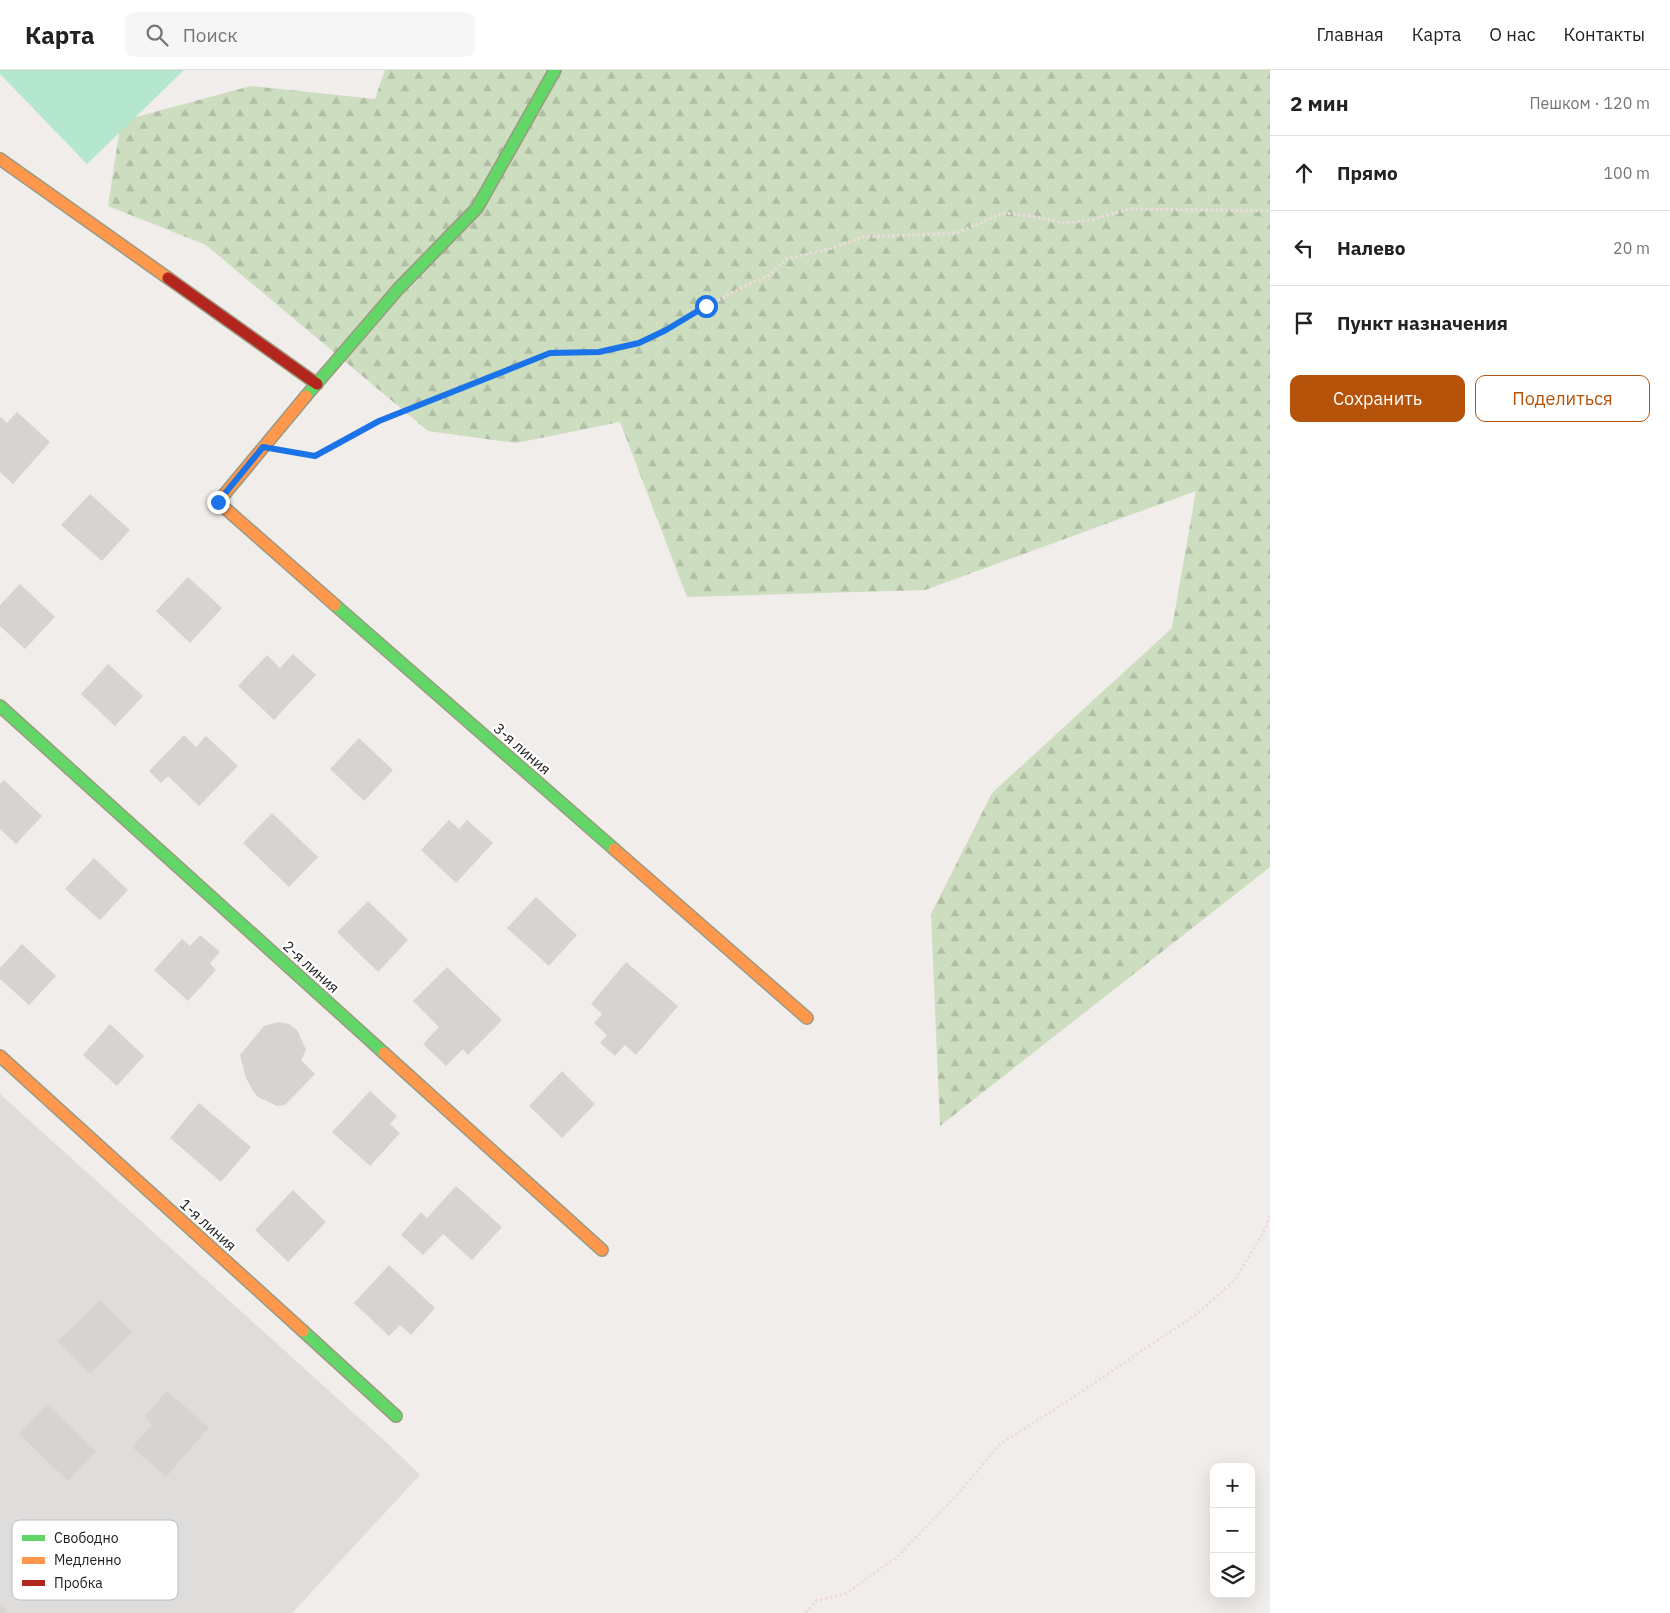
<!DOCTYPE html>
<html lang="ru">
<head>
<meta charset="utf-8">
<style>
  body { margin:0; font-family:"IBM Plex Sans",sans-serif; background:#f6f6f6; color:#222 }
  .controls { position:absolute; right:15px; bottom:15px; display:grid; overflow:hidden; border-radius:10px; box-shadow:0 5px 20px #0002 }
  .controls button { width:45px; height:45px; display:grid; place-items:center; padding:0; border:0; border-bottom:1px solid #e0e0e0; background:#fff; color:#222; font:25px sans-serif }
  .stop { position:absolute; width:15px; height:15px; margin:-11px; border:4px solid #1a73e8; border-radius:50%; background:#fff }
  .stop.end { background:#1a73e8; border-color:#fff; box-shadow:0 1px 5px #0008 }
  .list { margin:0; padding:0; list-style:none }
  h2 { display:flex; justify-content:space-between; align-items:center; height:65px; margin:0; padding:0 20px; font-size:21px }
  h2 small { font-size:16px; font-weight:400; color:#767676 }
  .list li { display:grid; grid-template-columns:32px 1fr auto; gap:15px; align-items:center; box-sizing:border-box; height:75px; padding:0 20px; border-top:1px solid #e0e0e0 }
  .list b { display:block; font-size:19px; white-space:nowrap }
  .list em { font-size:16px; font-style:normal; color:#767676 }
  .actions { display:flex; gap:10px; padding:15px 20px }
  .actions a { flex:1; padding:11px 0; border:1px solid #b45309; border-radius:10px; text-align:center; font-size:18px; color:#b45309 }
  .actions .main { background:#b45309; color:#fff }
  .icon { flex:none; width:28px; height:28px; fill:none; stroke:currentColor; stroke-width:2; stroke-linecap:round; stroke-linejoin:round }
  .map { position:relative; flex:none; width:1270px; height:1543px; overflow:hidden }
  header { display:flex; align-items:center; gap:30px; box-sizing:border-box; height:70px; padding:0 25px; background:#fff; border-bottom:1px solid #e0e0e0 }
  header strong { font-size:24px }
  nav { display:flex; gap:28px; margin-inline-start:auto; font-size:18px }
  .search { width:350px; height:45px; background:#f6f6f6; display:flex; align-items:center; gap:12px; box-sizing:border-box; padding:0 18px; border-radius:10px; color:#767676; font-size:19px }
  main { display:flex }
  aside { flex:1; background:#fff }
  .map>svg:first-child { display:block }
  .residential { fill:#dfdddc }
  .forest { fill:url(#forest-firs) }
  .pitch { fill:#b5e7ce }
  .building { fill:#d7d3d1 }
  .lines { fill:none; stroke-linecap:round; stroke-linejoin:round }
  .fast-casing { stroke:#9b9a81; stroke-width:14 }
  .slow-casing { stroke:#9b9a81; stroke-width:14 }
  .jam-casing { stroke:#9b9a81; stroke-width:14 }
  .path { stroke:#eddcdb; stroke-width:3; stroke-dasharray:2.5 2.5; stroke-linecap:butt }
  .fast { stroke:#63d668; stroke-width:11 }
  .slow { stroke:#ff974d; stroke-width:11 }
  .jam { stroke:#b3261e; stroke-width:11 }
  .route { stroke:#1a73e8; stroke-width:6 }
  .labels { text-anchor:middle; stroke-width:4.5; stroke-linejoin:round; paint-order:stroke }
  .street-label { font-size:15px; fill:#212121; stroke:#fff }
  .key { fill:#fff; stroke:#bcbcbc; stroke-width:1 }
  .key-label { font-size:14px; fill:#212121 }
</style>
</head>
<body>
<header>
<strong>Карта</strong>
<div class="search"><svg class="icon" aria-label="search" viewBox="0 0 24 24"><circle cx="10" cy="10" r="6"/><path d="M15 15l6 6"/></svg>Поиск</div>
<nav><a>Главная</a><a>Карта</a><a>О нас</a><a>Контакты</a></nav>
</header>
<main>
<div class="map">
<svg width="1270" height="1543" viewBox="0 0 1270 1543">
  <defs>
    <pattern id="forest-firs" width="22" height="20" patternUnits="userSpaceOnUse" patternTransform="scale(1.25)"><rect width="22" height="20" fill="#ccdebf"/><path d="M5 1l3.5 6h-7zM16 11l3.5 6h-7z" fill="#afbea4"/></pattern>
  </defs>
  <rect width="100%" height="100%" fill="#f0edea"/>
  <!-- residential -->
  <path class="residential" d="M0 1024 387 1373 420 1405 292 1543H0Z"/>
  <!-- forest -->
  <path class="forest" d="M385 0H1270V797L940 1056 931 844 992 723 1172 558 1196 421 925 520 687 527 620 352 516 373 428 361 206 175 108 136 121 51 251 16 375 29Z"/>
  <!-- pitch -->
  <path class="pitch" d="M0 0H184L87 94 0 4Z"/>
  <!-- building -->
  <path class="building" d="M17 342 50 372 13 414 0 402V347L7 353Z
    M90 424 130 460 102 491 61 455Z
    M188 507 222 538 190 573 156 541Z
    M20 514 55 547 25 579 0 556V535Z
    M293 584 316 605 274 650 238 616 267 585 280 598Z
    M108 594 143 626 115 656 81 624Z
    M184 665 196 677 206 666 238 696 199 736 168 706 161 713 149 701Z
    M359 668 393 700 364 731 330 699Z
    M4 710 42 746 16 774 0 759V714Z
    M272 743 318 787 289 817 243 773Z
    M449 750 459 759 467 750 493 773 456 813 421 780Z
    M94 788 128 820 100 850 65 819Z
    M536 827 577 865 549 896 507 858Z
    M368 831 408 870 378 902 337 862Z
    M200 865 220 882 210 893 216 900 188 931 154 900 182 869 190 876Z
    M22 874 56 906 29 935 0 909V898Z
    M626 892 678 936 636 985 625 975 615 986 600 973 607 965 594 953 602 944 591 934Z
    M447 897 502 950 468 985 463 979 446 996 423 974 439 957 413 931Z
    M279 952 289 954 297 960 306 980 301 990 315 1004 285 1035 277 1036 258 1027 253 1021 246 1008 240 985 264 956Z
    M110 954 144 986 117 1016 83 985Z
    M562 1001 595 1034 562 1068 529 1036Z
    M370 1021 397 1046 390 1054 400 1063 370 1096 332 1062Z
    M199 1033 251 1077 221 1112 170 1068Z
    M456 1116 502 1157 472 1190 443 1164 423 1185 401 1165 421 1142 427 1148Z
    M293 1120 326 1152 288 1192 255 1160Z
    M389 1195 435 1238 411 1265 400 1255 389 1266 354 1233Z
    M100 1230 132 1262 90 1304 58 1271Z
    M167 1321 209 1357 166 1407 132 1377 152 1355 145 1346Z
    M47 1334 96 1381 68 1411 19 1364Z
    M0 1533 8 1541 6 1543H0Z"/>
  <g class="lines">
    <defs>
      <path id="fast" d="M306 326 399 218 477 138 555 0
        M335 535 614 779
        M0 636 384 983
        M303 1261 396 1346"/>
      <path id="slow" d="M0 89 168 208
        M306 326 218 432 335 535
        M614 779 807 948
        M384 983 602 1180
        M0 986 303 1261"/>
      <path id="jam" d="M168 208 317 314"/>
    </defs>
    <!-- fast casing -->
    <use href="#fast" class="fast-casing"/>
    <!-- slow casing -->
    <use href="#slow" class="slow-casing"/>
    <!-- jam casing -->
    <use href="#jam" class="jam-casing"/>
    <!-- path -->
    <path class="path" d="M297 383 315 386 379 351 549 283 599 282 639 273 743 217 771 204 786 189 829 179 863 167 957 163 1003 143 1031 146 1064 153 1090 150 1130 139 1270 141
      M806 1543 816 1531 845 1524 897 1487 956 1426 1000 1374 1057 1338 1198 1243 1234 1211 1265 1160 1270 1145"/>
    <!-- fast -->
    <use href="#fast" class="fast"/>
    <!-- slow -->
    <use href="#slow" class="slow"/>
    <!-- jam -->
    <use href="#jam" class="jam"/>
  </g>
  <g class="lines">
    <!-- route -->
    <path class="route" d="M218 432 263 377 315 386 379 351 550 283 599 282 639 273 666 260 706 236"/>
  </g>
  <g class="labels">
    <!-- street labels -->
    <g class="street-label">
      <text transform="translate(522 679) rotate(41)" y="5">3-я линия</text>
      <text transform="translate(311 897) rotate(42)" y="5">2-я линия</text>
      <text transform="translate(208 1155) rotate(42)" y="5">1-я линия</text>
    </g>
  </g>
  <!-- legend -->
  <rect x="12" y="1450" width="166" height="80" rx="8" class="key"/>
  <rect x="22" y="1465" width="23" height="6" fill="#63d668"/>
  <rect x="22" y="1487" width="23" height="7" fill="#ff974d"/>
  <rect x="22" y="1510" width="23" height="6" fill="#b3261e"/>
  <g class="key-label">
    <text x="54" y="1473">Свободно</text>
    <text x="54" y="1495">Медленно</text>
    <text x="54" y="1518">Пробка</text>
  </g>
</svg>
<div class="controls">
<button>+</button>
<button>−</button>
<button><svg class="icon" aria-label="layers" viewBox="0 0 24 24"><path d="M12 4l9 5-9 5-9-5zM3 14l9 5 9-5"/></svg></button>
</div>
<div class="stop" style="left:706px;top:236px"></div>
<div class="stop end" style="left:218px;top:432px"></div>
</div>
<aside>
<h2>2 мин<small>Пешком · 120 m</small></h2>
<ul class="list">
<li><svg class="icon" aria-label="ahead" viewBox="0 0 24 24"><path d="M12 20V5M6 11l6-6 6 6"/></svg><div><b>Прямо</b></div><em>100 m</em></li>
<li><svg class="icon" aria-label="left" viewBox="0 0 24 24"><path d="M17 20v-9H6M10 6l-5 5 5 5"/></svg><div><b>Налево</b></div><em>20 m</em></li>
<li><svg class="icon" aria-label="arrive" viewBox="0 0 24 24"><path d="M6 21V4h12l-3 4 3 4H6"/></svg><div><b>Пункт назначения</b></div></li>
</ul>
<div class="actions"><a class="main">Сохранить</a><a>Поделиться</a></div>
</aside>
</main>
</body>
</html>
